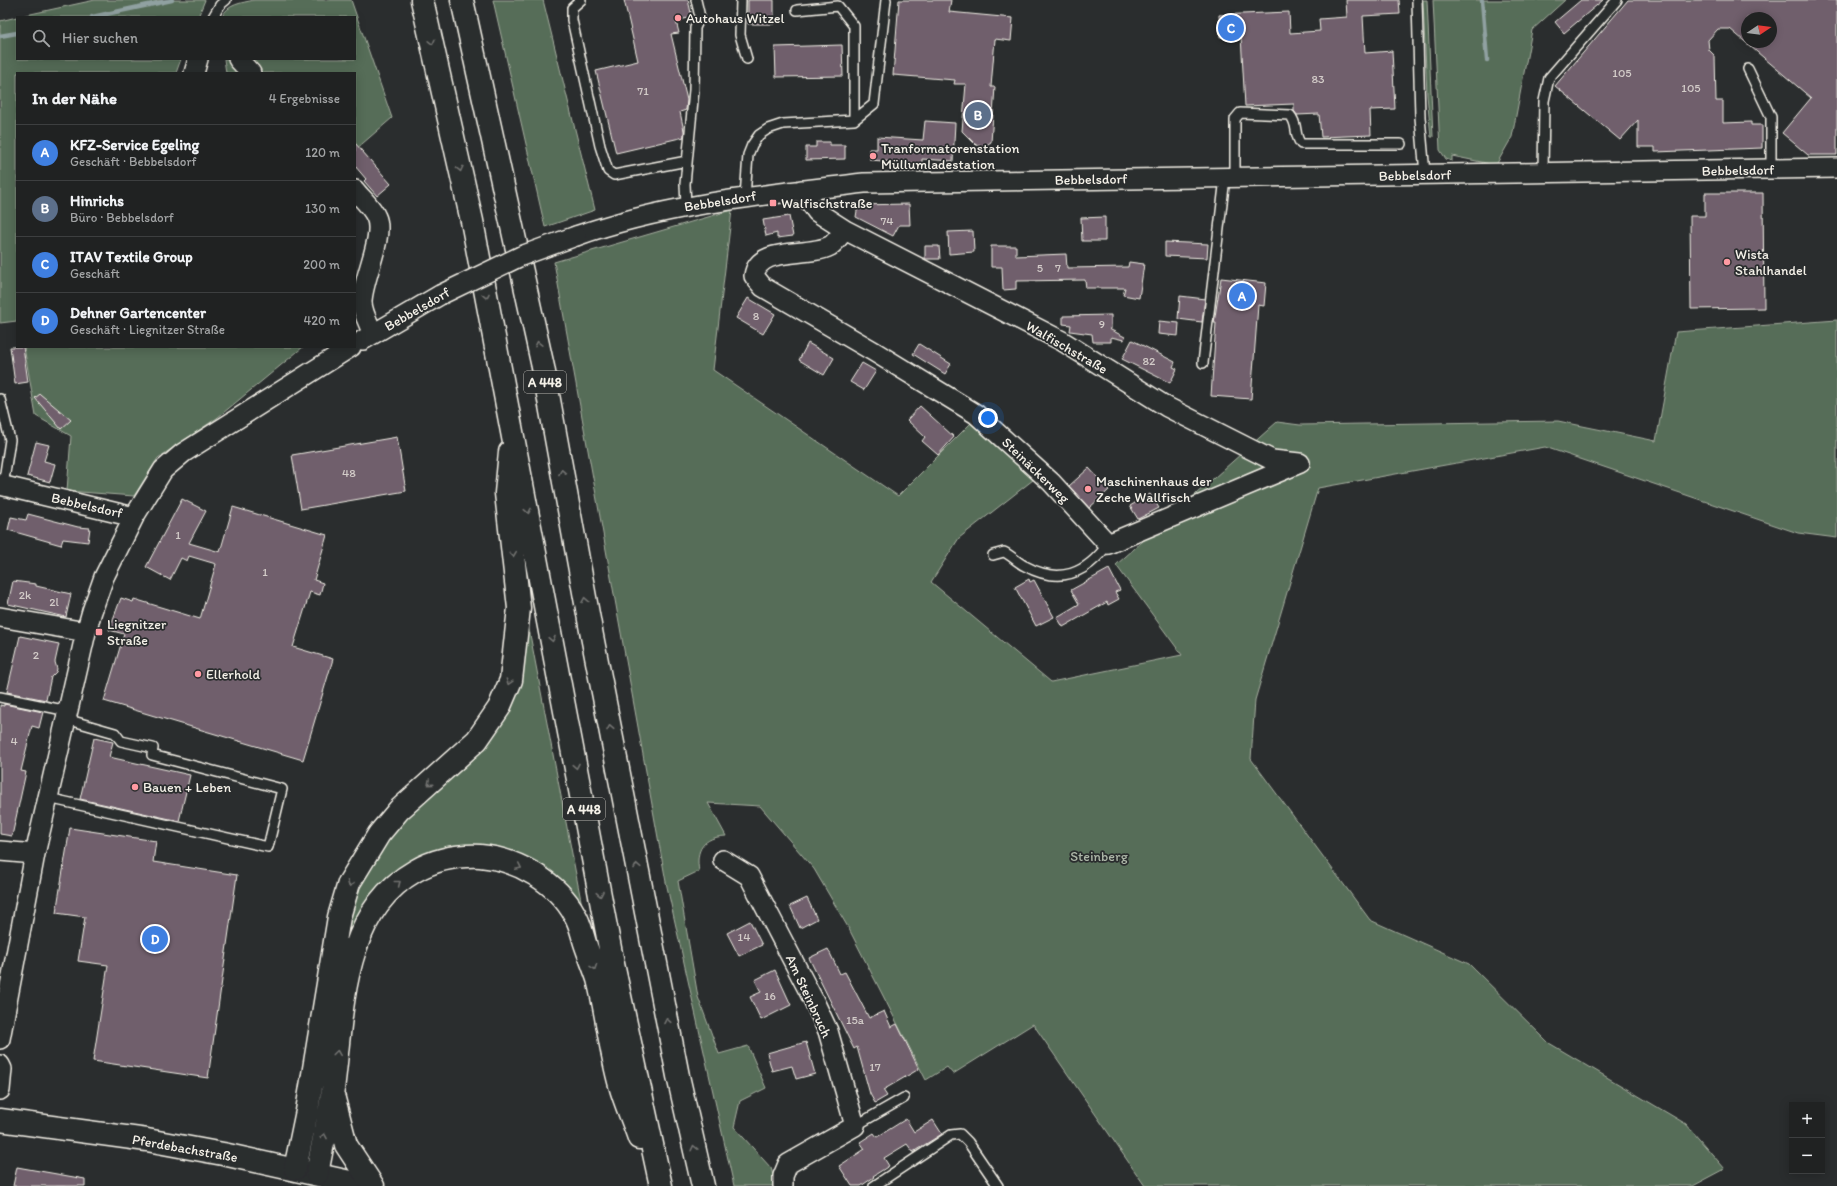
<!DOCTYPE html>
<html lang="de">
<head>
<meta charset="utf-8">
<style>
  body { margin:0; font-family:Itim,sans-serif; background:#282a2a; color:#f1f3f6 }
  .controls { position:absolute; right:12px; bottom:12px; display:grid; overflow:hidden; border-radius:0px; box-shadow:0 2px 10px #0003 }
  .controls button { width:36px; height:36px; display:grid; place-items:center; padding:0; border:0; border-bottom:1px solid #3d3f40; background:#202222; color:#f1f3f6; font:20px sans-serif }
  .compass { position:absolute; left:1741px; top:12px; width:36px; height:36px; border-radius:50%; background:#202222; box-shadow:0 2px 10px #0003; rotate:77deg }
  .you { position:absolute; left:988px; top:418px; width:14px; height:14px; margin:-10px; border:3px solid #fff; border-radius:50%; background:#1a73e8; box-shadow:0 0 0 6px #1a73e833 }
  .badge { display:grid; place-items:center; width:26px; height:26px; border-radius:50%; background:#8bbbb9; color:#fff; font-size:13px; font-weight:700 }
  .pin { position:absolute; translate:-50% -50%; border:2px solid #fff; box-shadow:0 1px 4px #0006 }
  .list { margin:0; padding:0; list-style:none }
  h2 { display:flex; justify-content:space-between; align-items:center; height:52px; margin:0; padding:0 16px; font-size:17px }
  h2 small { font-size:13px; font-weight:400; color:#a2a4a5 }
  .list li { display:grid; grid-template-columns:26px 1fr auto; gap:12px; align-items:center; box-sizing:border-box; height:56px; padding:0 16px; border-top:1px solid #3d3f40 }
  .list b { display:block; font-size:15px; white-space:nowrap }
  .list p { margin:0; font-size:13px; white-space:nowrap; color:#a2a4a5 }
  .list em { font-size:13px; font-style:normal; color:#a2a4a5 }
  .icon { flex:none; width:22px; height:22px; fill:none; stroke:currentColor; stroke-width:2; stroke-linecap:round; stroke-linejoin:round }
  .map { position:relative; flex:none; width:1837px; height:1186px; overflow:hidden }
  .search { position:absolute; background:#202222; box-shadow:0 2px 10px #0003; left:16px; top:16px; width:340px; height:44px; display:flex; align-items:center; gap:10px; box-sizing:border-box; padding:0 14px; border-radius:0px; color:#a2a4a5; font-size:15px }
  .panel { position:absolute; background:#202222; box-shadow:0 2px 10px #0003; left:16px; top:72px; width:340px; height:276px; border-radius:0px }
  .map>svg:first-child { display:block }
  .green { fill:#576d59; stroke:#a6afa0 }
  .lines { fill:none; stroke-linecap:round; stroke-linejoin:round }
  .stream { stroke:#90a1a1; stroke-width:4.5 }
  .building { fill:#6f5f6c; stroke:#f4f1e8; fill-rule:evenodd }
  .service-casing { stroke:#f4f1e8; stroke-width:12 }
  .minor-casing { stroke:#f4f1e8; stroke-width:22 }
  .secondary-casing { stroke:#f4f1e8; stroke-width:25 }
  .motorway-casing { stroke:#f4f1e8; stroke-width:25 }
  .service { stroke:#2a2d2e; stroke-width:9 }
  .minor { stroke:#2a2d2e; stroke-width:19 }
  .secondary { stroke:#2a2d2e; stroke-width:22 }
  .motorway { stroke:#2a2d2e; stroke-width:22 }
  .minor-bridge-casing { stroke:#f4f1e8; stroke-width:22; stroke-linecap:butt }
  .minor-bridge { stroke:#2a2d2e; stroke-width:19 }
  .oneway { stroke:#71726f }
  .poi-dot { fill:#ff9aa2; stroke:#2a2d2e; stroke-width:1.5 }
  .labels { text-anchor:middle; stroke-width:3.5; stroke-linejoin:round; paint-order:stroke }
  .number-label { font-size:12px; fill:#d3ccc9 }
  .shield { fill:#2a2d2e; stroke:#b7b6b0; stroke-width:1 }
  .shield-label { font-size:13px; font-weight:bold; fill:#f4f1e8 }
  .poi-label { font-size:14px; fill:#f4f1e8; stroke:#2a2d2e; text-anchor:start }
  .street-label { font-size:14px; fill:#f4f1e8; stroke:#2a2d2e }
  .park-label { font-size:14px; fill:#adb6a8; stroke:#2a2d2e }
</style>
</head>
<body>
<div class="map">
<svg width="1837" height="1186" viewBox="0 0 1837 1186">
  <rect width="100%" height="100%" fill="#2a2d2e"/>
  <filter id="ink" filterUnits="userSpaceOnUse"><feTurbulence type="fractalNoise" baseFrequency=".025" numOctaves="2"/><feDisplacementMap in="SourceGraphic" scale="8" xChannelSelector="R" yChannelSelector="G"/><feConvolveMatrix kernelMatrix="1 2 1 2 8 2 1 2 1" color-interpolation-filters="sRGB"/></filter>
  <g filter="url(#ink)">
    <!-- green -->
    <path class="green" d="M95 0H205L198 17H17Z
      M254 0H351L392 118 355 150V73H226L224 59H355V17H222C227 4 242 3 254 0Z
      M493 0H543L595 210 545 227Z
      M1423 0H1427L1433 137H1431L1427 95Z
      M1433 0H1565L1532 30 1512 137 1496 165 1452 156V161L1446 159 1440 150Z
      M17 17V59H181L176 73H17V321L0 323V21Z
      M732 210 713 370 898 496 974 420 1038 476 959 538 931 582 1051 682 1182 655 1116 565 1277 422 1300 425 1558 421 1656 441 1676 332 1837 320V538L1798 533 1545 447 1318 488 1255 700 1251 759 1370 920 1469 964 1549 1043 1686 1124 1725 1169 1693 1186H1145L1033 1024 953 1074 947 1067 926 1080 849 929 814 869 760 806 708 803 726 836C703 837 695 850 699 871L678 881 698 997 719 1054 748 1046 766 1088 740 1101 734 1127 771 1168 776 1186H734L666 882 554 262Z
      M24 347H303L217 418 158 458 134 496 67 491 71 436 36 416Z
      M524 624H528L583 911 558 887 469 850 377 895 322 1102 316 1101 345 918 383 836 481 743Z"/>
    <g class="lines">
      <!-- stream -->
      <path class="stream" d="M1482 0 1487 60
        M92 17 172 0
        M0 36 17 33"/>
    </g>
    <!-- building -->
    <path class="building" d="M624 0H688L692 17 676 21 679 33 671 34 687 100 686 110 680 112 684 131V137L616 153 596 71 638 61Z
      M748 0H774V24H748Z
      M899 0H951L949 12 1013 18 1011 41 995 39 991 87H995L991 142 985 146 976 145 962 131 966 84H954L955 80 893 75Z
      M1346 0H1399L1400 14 1363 16 1365 53 1392 51 1395 109 1370 110 1371 135 1321 137 1319 114 1297 115 1294 111V104L1245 106 1241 36 1220 37 1219 15 1289 12 1290 33 1320 31 1319 19 1347 17Z
      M1581 0H1603L1564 33 1555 22Z
      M1628 0H1837V155H1808L1782 133 1811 98 1730 29H1718L1708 40 1709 50 1715 56 1716 101H1723V123L1751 122V125H1762V148L1655 152V147H1638V120L1620 140 1555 86ZM1747 18H1771V42H1747Z
      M842 45 843 76 776 77 775 47Z
      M925 121 955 123 953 161 922 159V164L870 160 869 149H877V137L923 140Z
      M816 142H830V145H845V159L806 160V147H816Z
      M355 143 391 184 377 196 364 181 366 179 355 166Z
      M1705 193H1763L1764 308 1691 309 1690 216H1705Z
      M909 204 910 225H899L893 236 856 217 858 205Z
      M789 216 793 236 777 238V233L766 236 763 220Z
      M1105 217V241H1082L1081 218Z
      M973 231 974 252 949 254 948 232Z
      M1165 242 1208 244 1207 258 1165 256Z
      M925 246H939L940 259H925Z
      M991 246H1016V256L1066 254 1067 268 1128 267 1129 262 1144 264 1139 298 1123 295 1125 288H1086L1085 280 1016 281V289L1003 290 1002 267H991Z
      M1221 278 1266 283 1264 306 1258 305 1251 399 1211 396 1216 323H1214Z
      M1180 296 1205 299 1202 322 1178 319Z
      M748 298 775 314 763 334 736 318Z
      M1111 315V329H1109L1125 337 1124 340 1111 337V342H1093L1092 334 1070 331 1071 325 1063 324V316Z
      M1159 321 1179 323 1178 336 1158 334Z
      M1132 340 1175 362 1173 367 1177 369 1170 383 1122 359Z
      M808 343 834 358 824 375 799 360Z
      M919 344 951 364 945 374 913 354Z
      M10 347H23L28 382 15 384Z
      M862 363 876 371 864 390 850 382Z
      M40 394 71 420 61 429 35 398Z
      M920 406 954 437 938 455 922 441 925 437 907 420Z
      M397 437 406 491 301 509 292 455Z
      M36 442 49 445 44 461 55 464 50 482 27 476Z
      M1089 468 1109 490 1089 508 1069 486Z
      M1150 494 1159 508 1138 519 1130 506Z
      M182 499 206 511 189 543 220 552 233 507 327 535 314 580 323 583 320 595 310 592 293 647 333 659 303 760 104 701 124 634 109 630 121 598 133 602 134 599 200 619 216 564 189 556 187 561 181 558 170 580 146 567Z
      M28 514 78 527 90 528 88 542 63 539 61 545 8 530 11 517 26 520Z
      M1109 569 1120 590 1115 592 1119 599 1108 605 1107 602 1063 627 1057 617 1079 604 1071 590Z
      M1029 579 1030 582 1034 580 1054 617 1036 626 1015 587Z
      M13 581 36 584V586L71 594 66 617 8 604Z
      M20 636 59 644 55 662 57 669 56 672 51 677 46 700 7 692Z
      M4 704 43 712 39 728 32 726 21 771 26 772 12 836 0 834V705L4 706Z
      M94 738 113 742 109 757 190 775 179 821 80 799Z
      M70 828 156 841 153 862 237 875 208 1078 93 1061 108 965 78 961 85 917 56 913Z
      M807 898 817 919 800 928 790 906Z
      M750 921 762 945 739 956 727 933Z
      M828 949 840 974 845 972 869 1018 884 1011 891 1027 897 1024 919 1069 883 1090 887 1096 875 1103 870 1094 857 1047 854 1049 809 958Z
      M775 970 791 1005 761 1020 750 997 761 992 755 980Z
      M806 1042 815 1074 796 1079 792 1066 772 1071 767 1053Z
      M906 1119 914 1132 933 1120 942 1134 913 1152 907 1144 884 1158 889 1166 873 1176 874 1177 861 1186H852L839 1166 865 1149 860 1142 874 1133 877 1137Z
      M17 1167 85 1179V1186H13Z"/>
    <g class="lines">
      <defs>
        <path id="service" d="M581 0 572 8V20L600 146 608 171 614 175 687 161
          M741 0 740 35 747 59
          M1417 0 1420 117 1425 174
          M797 10 838 6 854 26V120
          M213 17 220 5 226 0
          M1748 69 1771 117V169
          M1543 173 1544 101 1549 78 1617 0
          M1235 178V119L1240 113 1290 115C1299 125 1293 134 1301 144H1401
          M745 197 748 155 752 145 759 135 768 129 783 124 854 120 874 104 886 0
          M686 206 685 184 694 90 695 28 700 17 696 0
          M1203 363 1225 178
          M0 399 10 440 3 486
          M993 555 1004 552C1012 556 1017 562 1025 566 1060 585 1086 574 1108 544
          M0 697 68 711
          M48 798 268 847 282 789 152 755 153 748 121 741 115 733 66 719
          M855 1126 904 1098
          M874 1186 951 1135 960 1134 968 1142 998 1186"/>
        <path id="minor" d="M238 59 251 73
          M194 73 198 59
          M355 190C362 199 372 207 376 217 385 236 362 280 362 302 362 312 369 324 373 334
          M801 190 817 212 845 230 1062 341 1167 407 1272 460 1299 463
          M845 230C840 235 835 243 830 246 807 258 758 245 754 276L763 287 873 351 976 414 1051 482 1108 544 1300 463
          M576 236C670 203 766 195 864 183L1837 168
          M363 340 440 295
          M0 485 134 517
          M0 617 86 632
          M0 851 35 854
          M723 860 749 876 814 1001 828 1031 855 1126 788 1164 783 1176V1186
          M0 1039 35 854 86 632 92 611 104 577 134 517 163 470 183 453 351 347
          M0 1065 2 1069 0 1090"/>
        <path id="secondary" d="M0 1120 147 1140 223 1154 368 1186"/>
        <path id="motorway" d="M422 0 472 221 613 964 661 1186
          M462 0 543 367 592 636 678 1076 703 1186
          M334 1099 346 1145 373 1186
          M295 1169 307 1111 339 917 349 883 379 834 399 810 477 740 499 708 511 680 519 608 506 493 510 452
          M317 1174C322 1146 329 1117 333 1089 343 1014 340 914 415 871 436 859 457 855 480 856 517 859 557 882 575 915 580 923 582 934 585 943 589 955 594 967 598 979 607 1014 610 1050 620 1085 625 1103 633 1120 639 1138"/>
      </defs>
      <!-- service casing -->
      <use href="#service" class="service-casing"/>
      <!-- minor casing -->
      <use href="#minor" class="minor-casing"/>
      <!-- secondary casing -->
      <use href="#secondary" class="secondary-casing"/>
      <!-- motorway casing -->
      <use href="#motorway" class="motorway-casing"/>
      <!-- service -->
      <use href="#service" class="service"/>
      <!-- minor -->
      <use href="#minor" class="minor"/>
      <!-- secondary -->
      <use href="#secondary" class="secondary"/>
      <!-- motorway -->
      <use href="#motorway" class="motorway"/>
      <defs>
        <path id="minor-bridge" d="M440 295 521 256 576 236"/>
      </defs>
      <!-- minor-bridge casing -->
      <use href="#minor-bridge" class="minor-bridge-casing"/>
      <!-- minor-bridge -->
      <use href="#minor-bridge" class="minor-bridge"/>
    </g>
    <!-- one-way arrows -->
    <defs><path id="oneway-chevron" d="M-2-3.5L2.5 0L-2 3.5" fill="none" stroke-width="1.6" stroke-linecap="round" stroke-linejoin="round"/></defs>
    <g class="oneway">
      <use href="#oneway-chevron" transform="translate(432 42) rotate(77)"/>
      <use href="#oneway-chevron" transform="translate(460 169) rotate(77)"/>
      <use href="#oneway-chevron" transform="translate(486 296) rotate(79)"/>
      <use href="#oneway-chevron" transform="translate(538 344) rotate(-102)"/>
      <use href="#oneway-chevron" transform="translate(562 472) rotate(-100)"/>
      <use href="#oneway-chevron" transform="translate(528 511) rotate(79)"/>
      <use href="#oneway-chevron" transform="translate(513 554) rotate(84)"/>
      <use href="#oneway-chevron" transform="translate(585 600) rotate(-100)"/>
      <use href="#oneway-chevron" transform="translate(552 639) rotate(79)"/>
      <use href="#oneway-chevron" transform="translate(509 682) rotate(108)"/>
      <use href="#oneway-chevron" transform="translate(610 728) rotate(-101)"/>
      <use href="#oneway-chevron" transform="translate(576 766) rotate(79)"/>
      <use href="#oneway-chevron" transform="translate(430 783) rotate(139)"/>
      <use href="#oneway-chevron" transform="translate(637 866) rotate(-101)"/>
      <use href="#oneway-chevron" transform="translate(519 867) rotate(25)"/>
      <use href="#oneway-chevron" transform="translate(398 883) rotate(-38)"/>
      <use href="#oneway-chevron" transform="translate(350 884) rotate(112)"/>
      <use href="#oneway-chevron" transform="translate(600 894) rotate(79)"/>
      <use href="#oneway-chevron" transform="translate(594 967) rotate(70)"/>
      <use href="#oneway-chevron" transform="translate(667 1021) rotate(-101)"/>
      <use href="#oneway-chevron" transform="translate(337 1053) rotate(-83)"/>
      <use href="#oneway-chevron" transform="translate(324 1136) rotate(-80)"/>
      <use href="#oneway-chevron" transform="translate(694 1148) rotate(-103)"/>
    </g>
  </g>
  <!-- markers -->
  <g class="poi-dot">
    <circle cx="678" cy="18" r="4"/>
    <circle cx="873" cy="156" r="4"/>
    <rect x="769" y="199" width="8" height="8" rx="2"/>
    <circle cx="1727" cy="262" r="4"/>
    <circle cx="1088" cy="489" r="4"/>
    <rect x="95" y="628" width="8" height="8" rx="2"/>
    <circle cx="198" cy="674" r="4"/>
    <circle cx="135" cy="787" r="4"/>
  </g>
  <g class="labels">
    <!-- number labels -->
    <g class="number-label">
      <text x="1622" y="77">105</text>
      <text x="1318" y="83">83</text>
      <text x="1691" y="92">105</text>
      <text x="643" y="95">71</text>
      <text x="887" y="225">74</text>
      <text x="1040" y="272">5</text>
      <text x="1058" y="272">7</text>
      <text x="756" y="320">8</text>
      <text x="1102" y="328">9</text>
      <text x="1149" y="365">82</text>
      <text x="349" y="477">48</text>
      <text x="178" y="539">1</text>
      <text x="265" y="576">1</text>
      <text x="25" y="599">2k</text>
      <text x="54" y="606">2l</text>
      <text x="36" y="659">2</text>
      <text x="14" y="745">4</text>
      <text x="744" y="941">14</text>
      <text x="770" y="1000">16</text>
      <text x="855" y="1024">15a</text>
      <text x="875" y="1071">17</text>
    </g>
    <!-- shield labels -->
    <g class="shield">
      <rect x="524" y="371" width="42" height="22" rx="3"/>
      <rect x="563" y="798" width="42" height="22" rx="3"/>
    </g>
    <g class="shield-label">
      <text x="545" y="387">A 448</text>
      <text x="584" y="814">A 448</text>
    </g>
    <!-- poi labels -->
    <g class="poi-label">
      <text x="686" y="23">Autohaus Witzel</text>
      <text x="881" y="153">Tranformatorenstation<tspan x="881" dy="16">Müllumladestation</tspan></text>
      <text x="781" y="208">Walfischstraße</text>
      <text x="1735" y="259">Wista<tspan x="1735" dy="16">Stahlhandel</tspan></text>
      <text x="1096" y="486">Maschinenhaus der<tspan x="1096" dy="16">Zeche Wallfisch</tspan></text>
      <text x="107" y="629">Liegnitzer<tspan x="107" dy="16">Straße</tspan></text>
      <text x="206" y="679">Ellerhold</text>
      <text x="143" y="792">Bauen + Leben</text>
    </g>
    <!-- street labels -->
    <g class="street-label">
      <text transform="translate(1738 170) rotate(-1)" y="5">Bebbelsdorf</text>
      <text transform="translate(1415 175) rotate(-1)" y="5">Bebbelsdorf</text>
      <text transform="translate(1091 179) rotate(-1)" y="5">Bebbelsdorf</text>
      <text transform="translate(720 201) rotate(-9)" y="5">Bebbelsdorf</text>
      <text transform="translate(417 309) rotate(-30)" y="5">Bebbelsdorf</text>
      <text transform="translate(1067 347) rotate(30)" y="5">Walfischstraße</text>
      <text transform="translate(1036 470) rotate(44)" y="5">Steinäckerweg</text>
      <text transform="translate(87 505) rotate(13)" y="5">Bebbelsdorf</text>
      <text transform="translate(809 996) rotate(65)" y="5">Am Steinbruch</text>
      <text transform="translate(185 1148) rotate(10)" y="5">Pferdebachstraße</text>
    </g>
    <!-- park labels -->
    <g class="park-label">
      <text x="1099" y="861">Steinberg</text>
    </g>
  </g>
</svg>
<div class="controls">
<button>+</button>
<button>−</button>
</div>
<svg class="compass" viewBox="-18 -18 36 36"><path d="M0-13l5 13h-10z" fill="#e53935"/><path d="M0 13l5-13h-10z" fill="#a2a4a5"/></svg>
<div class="you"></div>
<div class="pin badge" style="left:1242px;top:296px;background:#3f7fe0">A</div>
<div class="pin badge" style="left:978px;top:115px;background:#5c6f8a">B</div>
<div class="pin badge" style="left:1231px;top:28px;background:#3f7fe0">C</div>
<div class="pin badge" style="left:155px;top:939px;background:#3f7fe0">D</div>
<div class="search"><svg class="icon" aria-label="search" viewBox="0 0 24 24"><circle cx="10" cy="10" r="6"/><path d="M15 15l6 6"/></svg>Hier suchen</div>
<section class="panel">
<h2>In der Nähe<small>4 Ergebnisse</small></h2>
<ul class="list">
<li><span class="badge" style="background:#3f7fe0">A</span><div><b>KFZ-Service Egeling</b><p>Geschäft · Bebbelsdorf</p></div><em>120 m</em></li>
<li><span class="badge" style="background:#5c6f8a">B</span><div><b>Hinrichs</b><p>Büro · Bebbelsdorf</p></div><em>130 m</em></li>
<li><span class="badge" style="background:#3f7fe0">C</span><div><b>ITAV Textile Group</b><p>Geschäft</p></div><em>200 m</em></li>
<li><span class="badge" style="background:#3f7fe0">D</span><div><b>Dehner Gartencenter</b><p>Geschäft · Liegnitzer Straße</p></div><em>420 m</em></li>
</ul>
</section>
</div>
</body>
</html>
